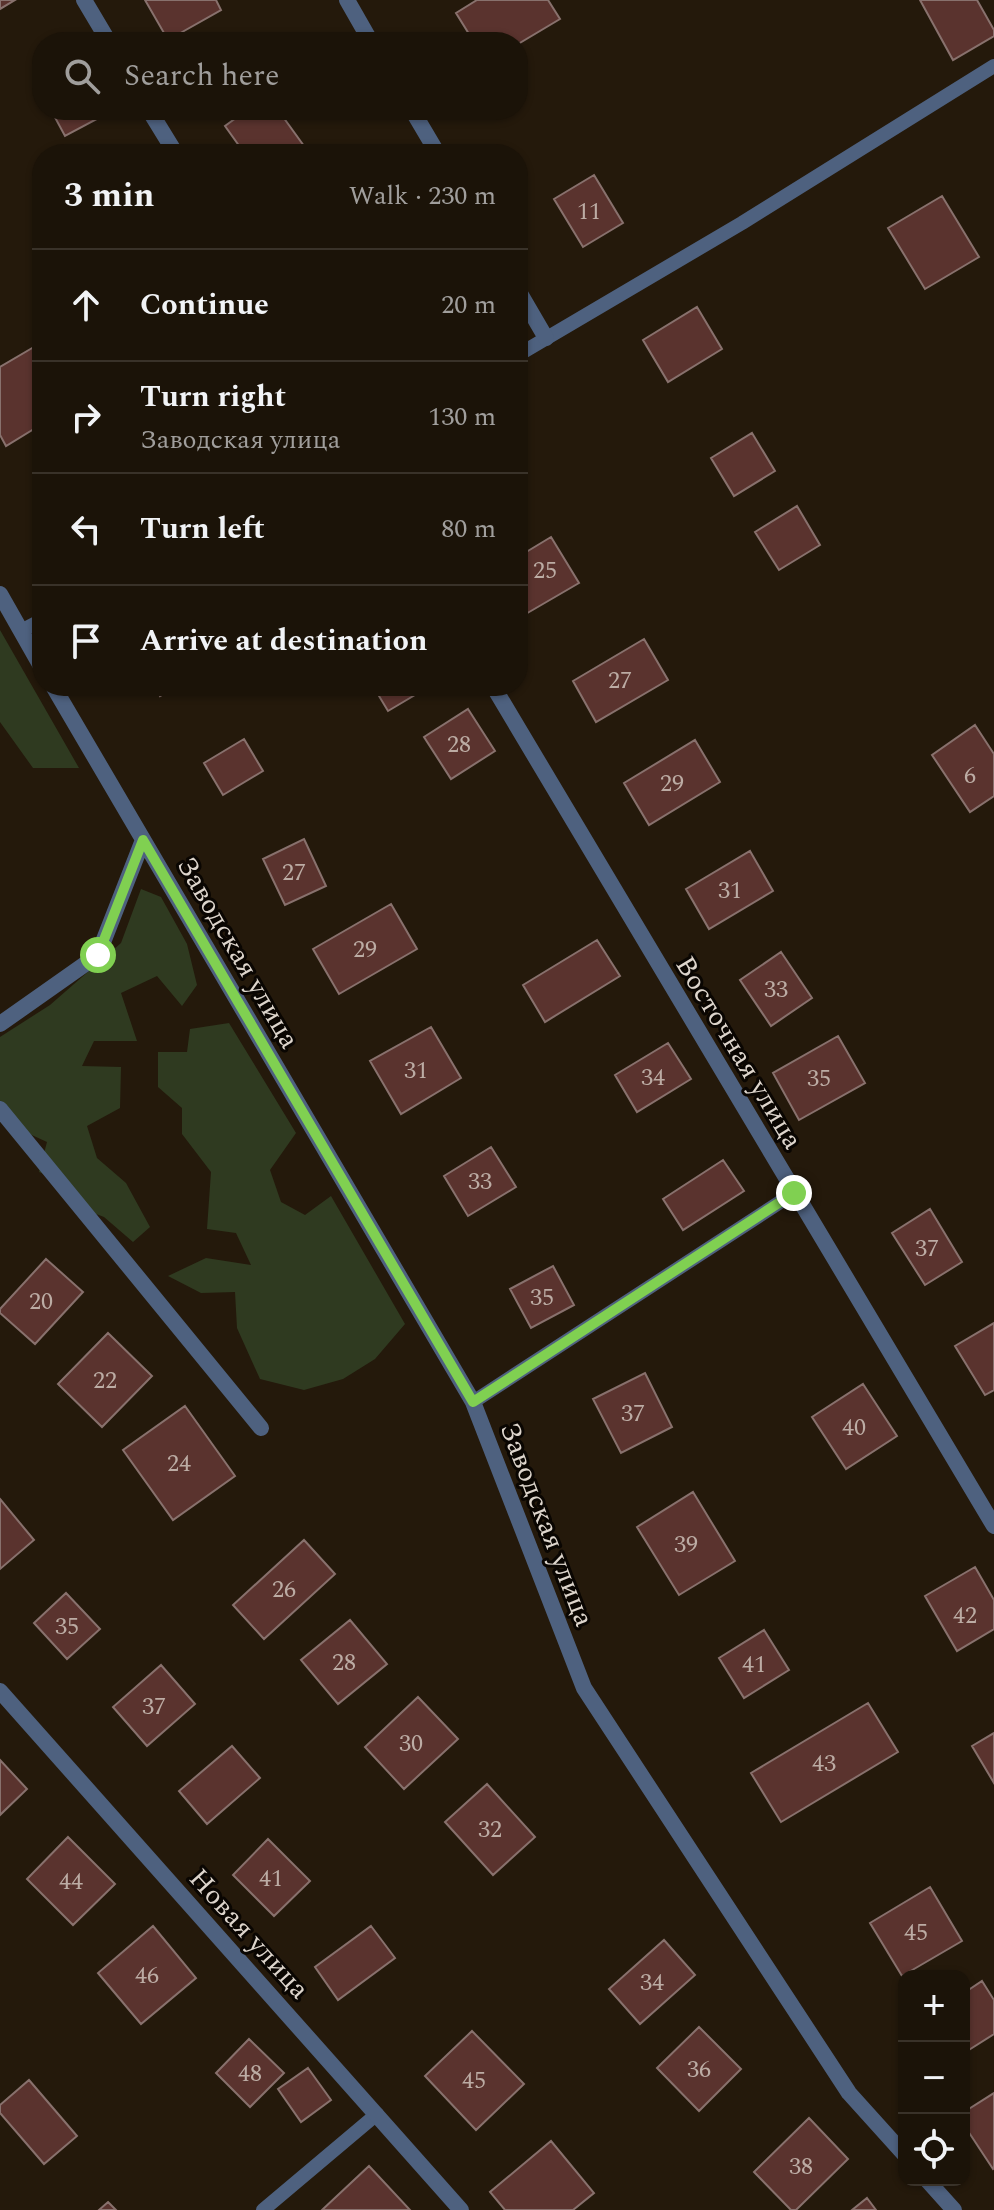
<!DOCTYPE html>
<html lang="en">
<head>
<meta charset="utf-8">
<style>
  body { margin:0; font-family:Spectral,serif; background:#241c12; color:#f1f3f6 }
  .controls { position:absolute; right:24px; bottom:24px; display:grid; overflow:hidden; border-radius:16px; box-shadow:0 2px 6px #0004 }
  .controls button { width:72px; height:72px; display:grid; place-items:center; padding:0; border:0; border-bottom:2px solid #393229; background:#1b1308; color:#f1f3f6; font:40px sans-serif }
  .stop { position:absolute; width:24px; height:24px; margin:-18px; border:6px solid #80d051; border-radius:50%; background:#fff }
  .stop.end { background:#80d051; border-color:#fff; box-shadow:0 2px 8px #0008 }
  .list { margin:0; padding:0; list-style:none }
  h2 { display:flex; justify-content:space-between; align-items:center; height:104px; margin:0; padding:0 32px; font-size:34px }
  h2 small { font-size:26px; font-weight:400; color:#a09e9c }
  .list li { display:grid; grid-template-columns:52px 1fr auto; gap:24px; align-items:center; box-sizing:border-box; height:112px; padding:0 32px; border-top:2px solid #393229 }
  .list b { display:block; font-size:30px; white-space:nowrap }
  .list p { margin:0; font-size:26px; white-space:nowrap; color:#a09e9c }
  .list em { font-size:26px; font-style:normal; color:#a09e9c }
  .icon { flex:none; width:44px; height:44px; fill:none; stroke:currentColor; stroke-width:2; stroke-linecap:round; stroke-linejoin:round }
  .map { position:relative; flex:none; width:994px; height:2210px; overflow:hidden }
  .search { position:absolute; background:#1b1308; box-shadow:0 2px 6px #0004; left:32px; top:32px; width:496px; height:88px; display:flex; align-items:center; gap:20px; box-sizing:border-box; padding:0 28px; border-radius:32px; color:#a09e9c; font-size:30px }
  .panel { position:absolute; background:#1b1308; box-shadow:0 2px 6px #0004; left:32px; top:144px; width:496px; height:552px; border-radius:32px }
  .map>svg:first-child { display:block }
  .green { fill:#2f3a20 }
  .building { fill:#5a332e; stroke:#88716d; stroke-width:2 }
  .lines { fill:none; stroke-linecap:round; stroke-linejoin:round }
  .service { stroke:#4e617f; stroke-width:14 }
  .minor { stroke:#4e617f; stroke-width:16 }
  .route { stroke:#80d051; stroke-width:10 }
  .labels { text-anchor:middle; stroke-width:6; stroke-linejoin:round; paint-order:stroke }
  .number-label { font-size:24px; fill:#bcaca4 }
  .street-label { font-size:28px; fill:#ddd5cc; stroke:#0a0602 }
</style>
</head>
<body>
<div class="map">
<svg width="994" height="2210" viewBox="0 0 994 2210">
  <rect width="100%" height="100%" fill="#24190b"/>
  <!-- green -->
  <path class="green" d="M0 630 79 768H33L0 722Z
    M141 889 161 897 187 944 197 985 182 1006 157 976 121 993 137 1041H94L82 1066 121 1067 120 1108 87 1126 97 1158 126 1183 150 1227 133 1242 104 1217 78 1207 71 1184 39 1172 47 1142 10 1125 0 1104V1037L50 1005 121 943Z
    M229 1023 296 1133 270 1170 281 1202 305 1215 331 1196 405 1324 375 1359 343 1379 304 1390 260 1379 237 1328 235 1292 201 1293 168 1276 206 1258 251 1265 236 1233 207 1229 211 1172 182 1134V1108L158 1087V1052H187L190 1029Z"/>
  <!-- building -->
  <path class="building" d="M0 0H15L0 9Z
    M145 0H216L221 10 168 40Z
    M477 0H548L560 19 518 44V42H474L456 13Z
    M920 0H977L994 30V36L953 60Z
    M51 110H108L110 112 65 136Z
    M247 110H278L304 146 292 154H245L225 126Z
    M594 175 623 223 583 247 554 199Z
    M942 196 979 257 925 289 888 228Z
    M697 307 722 349 668 382 643 340Z
    M39 344 42 349V424L6 446 0 435V367Z
    M752 433 775 471 734 496 711 458Z
    M797 506 820 545 779 570 755 532Z
    M551 537 579 583 524 615 518 605V557Z
    M644 639 668 680 596 722 573 681Z
    M155 686H178L160 696Z
    M373 686H430L388 711Z
    M468 709 495 751 451 779 424 737Z
    M975 725 994 754V796L970 812 932 755Z
    M244 739 263 771 223 795 204 763Z
    M695 740 720 782 649 825 624 783Z
    M304 839 326 886 285 905 263 859Z
    M750 851 773 891 709 929 686 889Z
    M391 904 417 949 339 994 313 949Z
    M597 940 620 976 545 1022 523 985Z
    M781 952 812 998 771 1026 740 980Z
    M431 1027 461 1078 401 1114 370 1061Z
    M838 1036 865 1083 799 1120 773 1073Z
    M668 1043 691 1079 637 1112 615 1075Z
    M491 1147 516 1187 468 1216 444 1176Z
    M723 1160 744 1191 683 1230 663 1199Z
    M930 1209 962 1262 925 1285 892 1233Z
    M46 1259 83 1292 35 1344 0 1313V1309Z
    M553 1266 574 1305 531 1328 510 1289Z
    M994 1323V1390L985 1395 955 1346Z
    M108 1333 152 1376 102 1427 58 1384Z
    M645 1373 672 1427 621 1453 593 1399Z
    M863 1384 897 1436 846 1469 812 1417Z
    M185 1406 235 1476 173 1520 123 1450Z
    M693 1492 735 1561 679 1595 637 1527Z
    M0 1499 34 1540 0 1569Z
    M304 1540 335 1574 264 1639 233 1605Z
    M975 1567 994 1600V1629L957 1651 925 1596Z
    M66 1593 100 1629 67 1659 34 1623Z
    M350 1620 387 1664 338 1704 301 1660Z
    M764 1630 789 1670 744 1698 719 1658Z
    M161 1665 195 1704 147 1746 113 1707Z
    M418 1697 458 1739 404 1789 365 1747Z
    M868 1703 898 1752 781 1822 751 1773Z
    M994 1733V1783L972 1746Z
    M232 1746 260 1778 207 1824 179 1791Z
    M0 1760 27 1789 0 1815Z
    M487 1784 535 1837 493 1875 445 1822Z
    M68 1837 115 1884 73 1925 27 1879Z
    M268 1839 310 1881 274 1916 233 1875Z
    M930 1887 962 1941 902 1976 870 1923Z
    M153 1926 196 1978 141 2024 98 1973Z
    M371 1926 395 1958 338 2000 315 1967Z
    M664 1940 695 1975 640 2024 609 1989Z
    M982 1981 994 2000V2034L964 2053V1993Z
    M699 2027 741 2069 699 2111 657 2068Z
    M472 2031 524 2084 476 2130 425 2076Z
    M249 2039 284 2073 250 2107 216 2073Z
    M308 2068 331 2100 301 2122 278 2089Z
    M29 2080 77 2136 44 2164 0 2113V2105Z
    M994 2093V2168L993 2169 964 2125V2112Z
    M809 2118 848 2159 796 2210H791L754 2172Z
    M551 2141 594 2193 573 2210H505L490 2192Z
    M369 2166 410 2210H322Z
    M867 2198 876 2210H852Z
    M108 2202 116 2210H99Z"/>
  <g class="lines">
    <!-- service -->
    <path class="service" d="M518 355 742 223 994 66
      M21 631 42 620
      M473 1402 794 1193
      M263 2210 377 2114"/>
    <!-- minor -->
    <path class="minor" d="M84 0 109 42
      M347 0 371 42
      M149 110 176 154
      M412 110 438 154
      M518 290 546 338
      M0 594 42 668
      M53 686 473 1402 584 1688 849 2093 904 2154
      M493 686 994 1526
      M0 1024 98 955 143 840
      M0 1109 261 1428
      M0 1691 461 2210
      M927 2180 954 2210"/>
  </g>
  <g class="lines">
    <!-- route -->
    <path class="route" d="M98 955 143 840 473 1402 794 1193"/>
  </g>
  <g class="labels">
    <!-- number labels -->
    <g class="number-label">
      <text x="589" y="219">11</text>
      <text x="545" y="578">25</text>
      <text x="620" y="688">27</text>
      <text x="459" y="752">28</text>
      <text x="970" y="783">6</text>
      <text x="672" y="791">29</text>
      <text x="294" y="880">27</text>
      <text x="730" y="898">31</text>
      <text x="365" y="957">29</text>
      <text x="776" y="997">33</text>
      <text x="416" y="1078">31</text>
      <text x="653" y="1085">34</text>
      <text x="819" y="1086">35</text>
      <text x="480" y="1189">33</text>
      <text x="927" y="1256">37</text>
      <text x="542" y="1305">35</text>
      <text x="41" y="1309">20</text>
      <text x="105" y="1388">22</text>
      <text x="633" y="1421">37</text>
      <text x="854" y="1435">40</text>
      <text x="179" y="1471">24</text>
      <text x="686" y="1552">39</text>
      <text x="284" y="1597">26</text>
      <text x="965" y="1623">42</text>
      <text x="67" y="1634">35</text>
      <text x="344" y="1670">28</text>
      <text x="754" y="1672">41</text>
      <text x="154" y="1714">37</text>
      <text x="411" y="1751">30</text>
      <text x="824" y="1771">43</text>
      <text x="490" y="1837">32</text>
      <text x="271" y="1886">41</text>
      <text x="71" y="1889">44</text>
      <text x="916" y="1940">45</text>
      <text x="147" y="1983">46</text>
      <text x="652" y="1990">34</text>
      <text x="699" y="2077">36</text>
      <text x="250" y="2081">48</text>
      <text x="474" y="2088">45</text>
      <text x="801" y="2174">38</text>
    </g>
    <!-- street labels -->
    <g class="street-label">
      <text transform="translate(239 952) rotate(60)" y="10">Заводская улица</text>
      <text transform="translate(740 1052) rotate(59)" y="10">Восточная улица</text>
      <text transform="translate(548 1524) rotate(69)" y="10">Заводская улица</text>
      <text transform="translate(250 1933) rotate(48)" y="10">Новая улица</text>
    </g>
  </g>
</svg>
<div class="controls">
<button>+</button>
<button>−</button>
<button><svg class="icon" aria-label="locate" viewBox="0 0 24 24"><circle cx="12" cy="12" r="6"/><path d="M12 2v4M12 18v4M2 12h4M18 12h4"/></svg></button>
</div>
<div class="stop" style="left:98px;top:955px"></div>
<div class="stop end" style="left:794px;top:1193px"></div>
<div class="search"><svg class="icon" aria-label="search" viewBox="0 0 24 24"><circle cx="10" cy="10" r="6"/><path d="M15 15l6 6"/></svg>Search here</div>
<section class="panel">
<h2>3 min<small>Walk · 230 m</small></h2>
<ul class="list">
<li><svg class="icon" aria-label="ahead" viewBox="0 0 24 24"><path d="M12 20V5M6 11l6-6 6 6"/></svg><div><b>Continue</b></div><em>20 m</em></li>
<li><svg class="icon" aria-label="right" viewBox="0 0 24 24"><path d="M7 20v-9h11M14 6l5 5-5 5"/></svg><div><b>Turn right</b><p>Заводская улица</p></div><em>130 m</em></li>
<li><svg class="icon" aria-label="left" viewBox="0 0 24 24"><path d="M17 20v-9H6M10 6l-5 5 5 5"/></svg><div><b>Turn left</b></div><em>80 m</em></li>
<li><svg class="icon" aria-label="arrive" viewBox="0 0 24 24"><path d="M6 21V4h12l-3 4 3 4H6"/></svg><div><b>Arrive at destination</b></div></li>
</ul>
</section>
</div>
</body>
</html>
